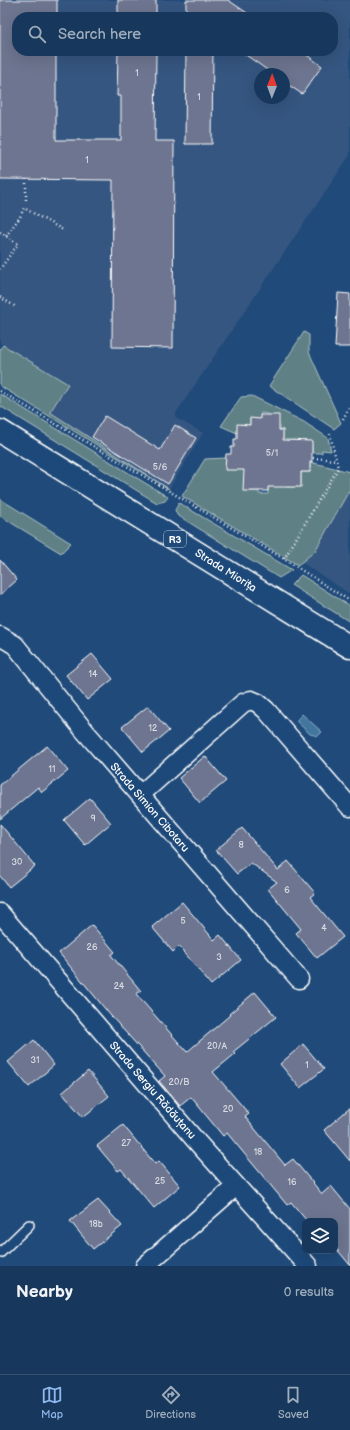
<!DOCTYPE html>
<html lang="en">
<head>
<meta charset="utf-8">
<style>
  body { margin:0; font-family:"Balsamiq Sans",sans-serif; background:#203f62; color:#f1f3f6 }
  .controls { position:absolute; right:12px; bottom:12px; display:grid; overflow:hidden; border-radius:8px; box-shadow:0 4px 16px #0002 }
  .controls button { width:36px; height:36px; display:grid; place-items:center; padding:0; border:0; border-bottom:1px solid #365272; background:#17385c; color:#f1f3f6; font:20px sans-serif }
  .compass { position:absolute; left:254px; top:68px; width:36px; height:36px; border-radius:50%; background:#17385c; box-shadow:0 4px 16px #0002; rotate:1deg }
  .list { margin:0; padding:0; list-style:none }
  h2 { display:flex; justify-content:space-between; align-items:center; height:52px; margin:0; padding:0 16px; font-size:17px }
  h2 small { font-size:13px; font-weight:400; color:#9eacbb }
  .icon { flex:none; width:22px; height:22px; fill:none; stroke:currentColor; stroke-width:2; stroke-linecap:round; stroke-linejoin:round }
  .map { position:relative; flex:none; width:350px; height:1266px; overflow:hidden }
  .search { position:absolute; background:#17385c; box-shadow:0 4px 16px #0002; left:12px; right:12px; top:12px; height:44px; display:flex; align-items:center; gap:10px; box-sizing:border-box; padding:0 14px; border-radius:16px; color:#9eacbb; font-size:15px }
  .sheet { height:108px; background:#17385c }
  nav { display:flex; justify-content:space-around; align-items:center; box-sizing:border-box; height:56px; border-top:1px solid #365272; background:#17385c; font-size:11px; color:#9eacbb }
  nav a { display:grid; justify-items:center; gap:2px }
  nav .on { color:#90b9f0 }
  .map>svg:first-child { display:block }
  .built { fill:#365781; fill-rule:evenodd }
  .green { fill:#5f8186; stroke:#afc0c2 }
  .water { fill:#42769f; stroke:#8eadc5 }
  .building { fill:#6d7490; stroke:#fff }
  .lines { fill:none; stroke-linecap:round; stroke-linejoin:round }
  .service-casing { stroke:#fff; stroke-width:12 }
  .minor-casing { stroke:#fff; stroke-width:21 }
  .primary-casing { stroke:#fff; stroke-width:25 }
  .path { stroke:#fff; stroke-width:2.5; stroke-dasharray:1 3; stroke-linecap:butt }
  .service { stroke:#1f4a7a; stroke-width:9 }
  .minor { stroke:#1f4a7a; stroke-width:18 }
  .primary { stroke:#1f4a7a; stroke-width:22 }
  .labels { text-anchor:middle; stroke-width:3; stroke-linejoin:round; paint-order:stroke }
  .number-label { font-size:9px; fill:#dadce3 }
  .shield { fill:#1f4a7a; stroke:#bcc9d7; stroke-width:1 }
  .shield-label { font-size:10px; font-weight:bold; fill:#fff }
  .street-label { font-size:11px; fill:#fff; stroke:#1f4a7a }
</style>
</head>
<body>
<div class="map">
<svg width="350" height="1266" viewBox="0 0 350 1266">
  <rect width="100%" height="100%" fill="#1f4a7a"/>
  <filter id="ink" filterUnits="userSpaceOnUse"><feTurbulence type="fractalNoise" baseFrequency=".025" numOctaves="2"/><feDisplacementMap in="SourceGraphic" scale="8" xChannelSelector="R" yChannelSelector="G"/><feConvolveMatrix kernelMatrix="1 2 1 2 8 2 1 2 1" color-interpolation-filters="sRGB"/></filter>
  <g filter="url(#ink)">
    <!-- built -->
    <path class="built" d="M0 0H350V155L176 413V418L203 433 169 489 50 412 68 384 0 343ZM17 17H333V51H17ZM260 74H284V98H260Z
      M350 489V594L301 562 315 551Z"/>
    <!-- green -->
    <path class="green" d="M304 332 309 335V352L341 423 334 429 269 386Z
      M3 345 68 384 50 412 169 489 0 386V349Z
      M0 394 168 497 165 501 157 503 0 406Z
      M252 396 304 422 328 438 331 451 322 450V453H312V444L308 441 291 440 283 443V430H279L267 414 261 413 260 419H250V425L241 424 237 433 221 426 241 397Z
      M226 458 225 467 247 468 246 491H259V494H268V481H286V487H298L301 484V472H310V462L350 472V489L315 551 298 565 182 496 205 459Z
      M0 500V499L71 543 61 553 0 516Z
      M179 503 292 570 279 578 177 515 175 510Z
      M301 575 350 606V622L291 585Z"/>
    <!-- water -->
    <path class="water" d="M302 714 322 732 318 736 310 734 296 721Z"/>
    <!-- building -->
    <path class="building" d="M0 0H57V17H17V51H56V140H121V96H117L118 51H156L155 141H174L173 348 112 347 113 180 0 179Z
      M118 0H156V17H118Z
      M186 0H228L253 17H186Z
      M186 51H213L212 144H185Z
      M240 51H301L322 66 302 94 284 82V74H273Z
      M338 293 350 294V347H335Z
      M260 415H279V430H283V440L312 441V462H310V472H301V487H268V491H243L244 470H225L226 454H231V447H234V439H237V424L250 425V418L260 419Z
      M105 416 160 450 175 425 196 438 168 484 92 437Z
      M0 560 17 580 0 595Z
      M92 654 113 679 87 700 66 675Z
      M148 706 169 731 143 752 122 727Z
      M47 746 68 771 42 792 38 787 0 819V785Z
      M205 756 226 781 200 803 179 778Z
      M90 798 111 823 85 845 64 820Z
      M0 824 35 866 9 887 0 876Z
      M242 828 278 870 288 861 315 893 310 897 343 937 317 958 296 933 301 929 268 889 277 882 251 863 237 874 216 850Z
      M182 902 214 940 220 935 241 960 211 985 179 946 173 952 152 927Z
      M92 925 115 952 111 955 141 991 136 994 187 1052 230 1015 229 1014 255 992 276 1017 233 1052 235 1054 213 1072 249 1114 245 1117 285 1165 293 1159 322 1194 331 1186 350 1209V1265L335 1247V1221H307L291 1202 287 1205 227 1133 223 1136 191 1097 180 1106 159 1081 165 1076 111 1016 59 953Z
      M34 1040 54 1065 29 1087 8 1062Z
      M303 1044 324 1069 300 1088 280 1064Z
      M88 1071 109 1096 83 1117 62 1093Z
      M350 1108V1161L324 1130Z
      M123 1125 155 1164 159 1161 180 1186 154 1208 121 1169 118 1171 97 1146Z
      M98 1200 122 1226 93 1249 70 1221Z"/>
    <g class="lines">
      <defs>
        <path id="service" d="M0 1253 29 1225"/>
        <path id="minor" d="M0 636 15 645 83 729 299 979
          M140 795 243 703 251 700 258 703 266 710 350 807
          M0 913 197 1142 308 1266
          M145 1266 236 1186"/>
        <path id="primary" d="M0 431 350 647"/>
      </defs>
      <!-- service casing -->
      <use href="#service" class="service-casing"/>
      <!-- minor casing -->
      <use href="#minor" class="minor-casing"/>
      <!-- primary casing -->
      <use href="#primary" class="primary-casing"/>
      <!-- path -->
      <path class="path" d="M26 200V179
        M0 232 18 244 0 269
        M6 236 20 217 24 208 63 230
        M0 297 16 307
        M0 391 284 559 350 601
        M343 419 350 406
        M313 458 336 460
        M284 559 338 468 330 434"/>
      <!-- service -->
      <use href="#service" class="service"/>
      <!-- minor -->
      <use href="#minor" class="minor"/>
      <!-- primary -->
      <use href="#primary" class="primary"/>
    </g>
  </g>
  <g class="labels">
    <!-- number labels -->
    <g class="number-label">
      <text x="137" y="76">1</text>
      <text x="199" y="100">1</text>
      <text x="87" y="163">1</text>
      <text x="272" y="456">5/1</text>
      <text x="160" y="470">5/6</text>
      <text x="93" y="677">14</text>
      <text x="153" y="731">12</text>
      <text x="52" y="772">11</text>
      <text x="93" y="821">9</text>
      <text x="241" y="848">8</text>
      <text x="17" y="865">30</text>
      <text x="287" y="893">6</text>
      <text x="183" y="924">5</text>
      <text x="324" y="931">4</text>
      <text x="92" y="950">26</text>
      <text x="219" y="960">3</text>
      <text x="119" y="989">24</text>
      <text x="217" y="1049">20/A</text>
      <text x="35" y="1063">31</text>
      <text x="307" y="1068">1</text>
      <text x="179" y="1085">20/B</text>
      <text x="228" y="1112">20</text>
      <text x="126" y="1146">27</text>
      <text x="258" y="1155">18</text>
      <text x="160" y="1184">25</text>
      <text x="292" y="1185">16</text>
      <text x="96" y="1227">18b</text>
    </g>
    <!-- shield labels -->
    <rect class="shield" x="164" y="531" width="22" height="16" rx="3"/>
    <g class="shield-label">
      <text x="175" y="543">R3</text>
    </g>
    <!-- street labels -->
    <g class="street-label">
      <text transform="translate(226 570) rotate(32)" y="4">Strada Miorița</text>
      <text transform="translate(150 807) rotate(49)" y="4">Strada Simion Cibotaru</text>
      <text transform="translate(153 1090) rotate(49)" y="4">Strada Sergiu Rădăuțanu</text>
    </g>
  </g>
</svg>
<div class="controls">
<button><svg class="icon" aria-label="layers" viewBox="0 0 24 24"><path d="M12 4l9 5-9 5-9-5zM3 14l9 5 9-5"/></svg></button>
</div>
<svg class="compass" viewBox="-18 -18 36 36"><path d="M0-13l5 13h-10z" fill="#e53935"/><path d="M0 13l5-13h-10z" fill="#9eacbb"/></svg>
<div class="search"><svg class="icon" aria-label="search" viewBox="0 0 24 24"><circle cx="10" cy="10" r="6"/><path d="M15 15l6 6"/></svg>Search here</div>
</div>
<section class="sheet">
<h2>Nearby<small>0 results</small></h2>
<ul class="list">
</ul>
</section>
<nav>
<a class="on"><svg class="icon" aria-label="map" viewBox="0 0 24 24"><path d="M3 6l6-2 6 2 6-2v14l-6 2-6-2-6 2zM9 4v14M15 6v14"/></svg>Map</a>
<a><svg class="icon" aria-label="directions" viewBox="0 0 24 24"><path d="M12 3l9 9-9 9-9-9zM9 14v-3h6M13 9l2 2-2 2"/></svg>Directions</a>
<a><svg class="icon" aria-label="saved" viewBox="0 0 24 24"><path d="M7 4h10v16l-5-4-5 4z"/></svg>Saved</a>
</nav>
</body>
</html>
